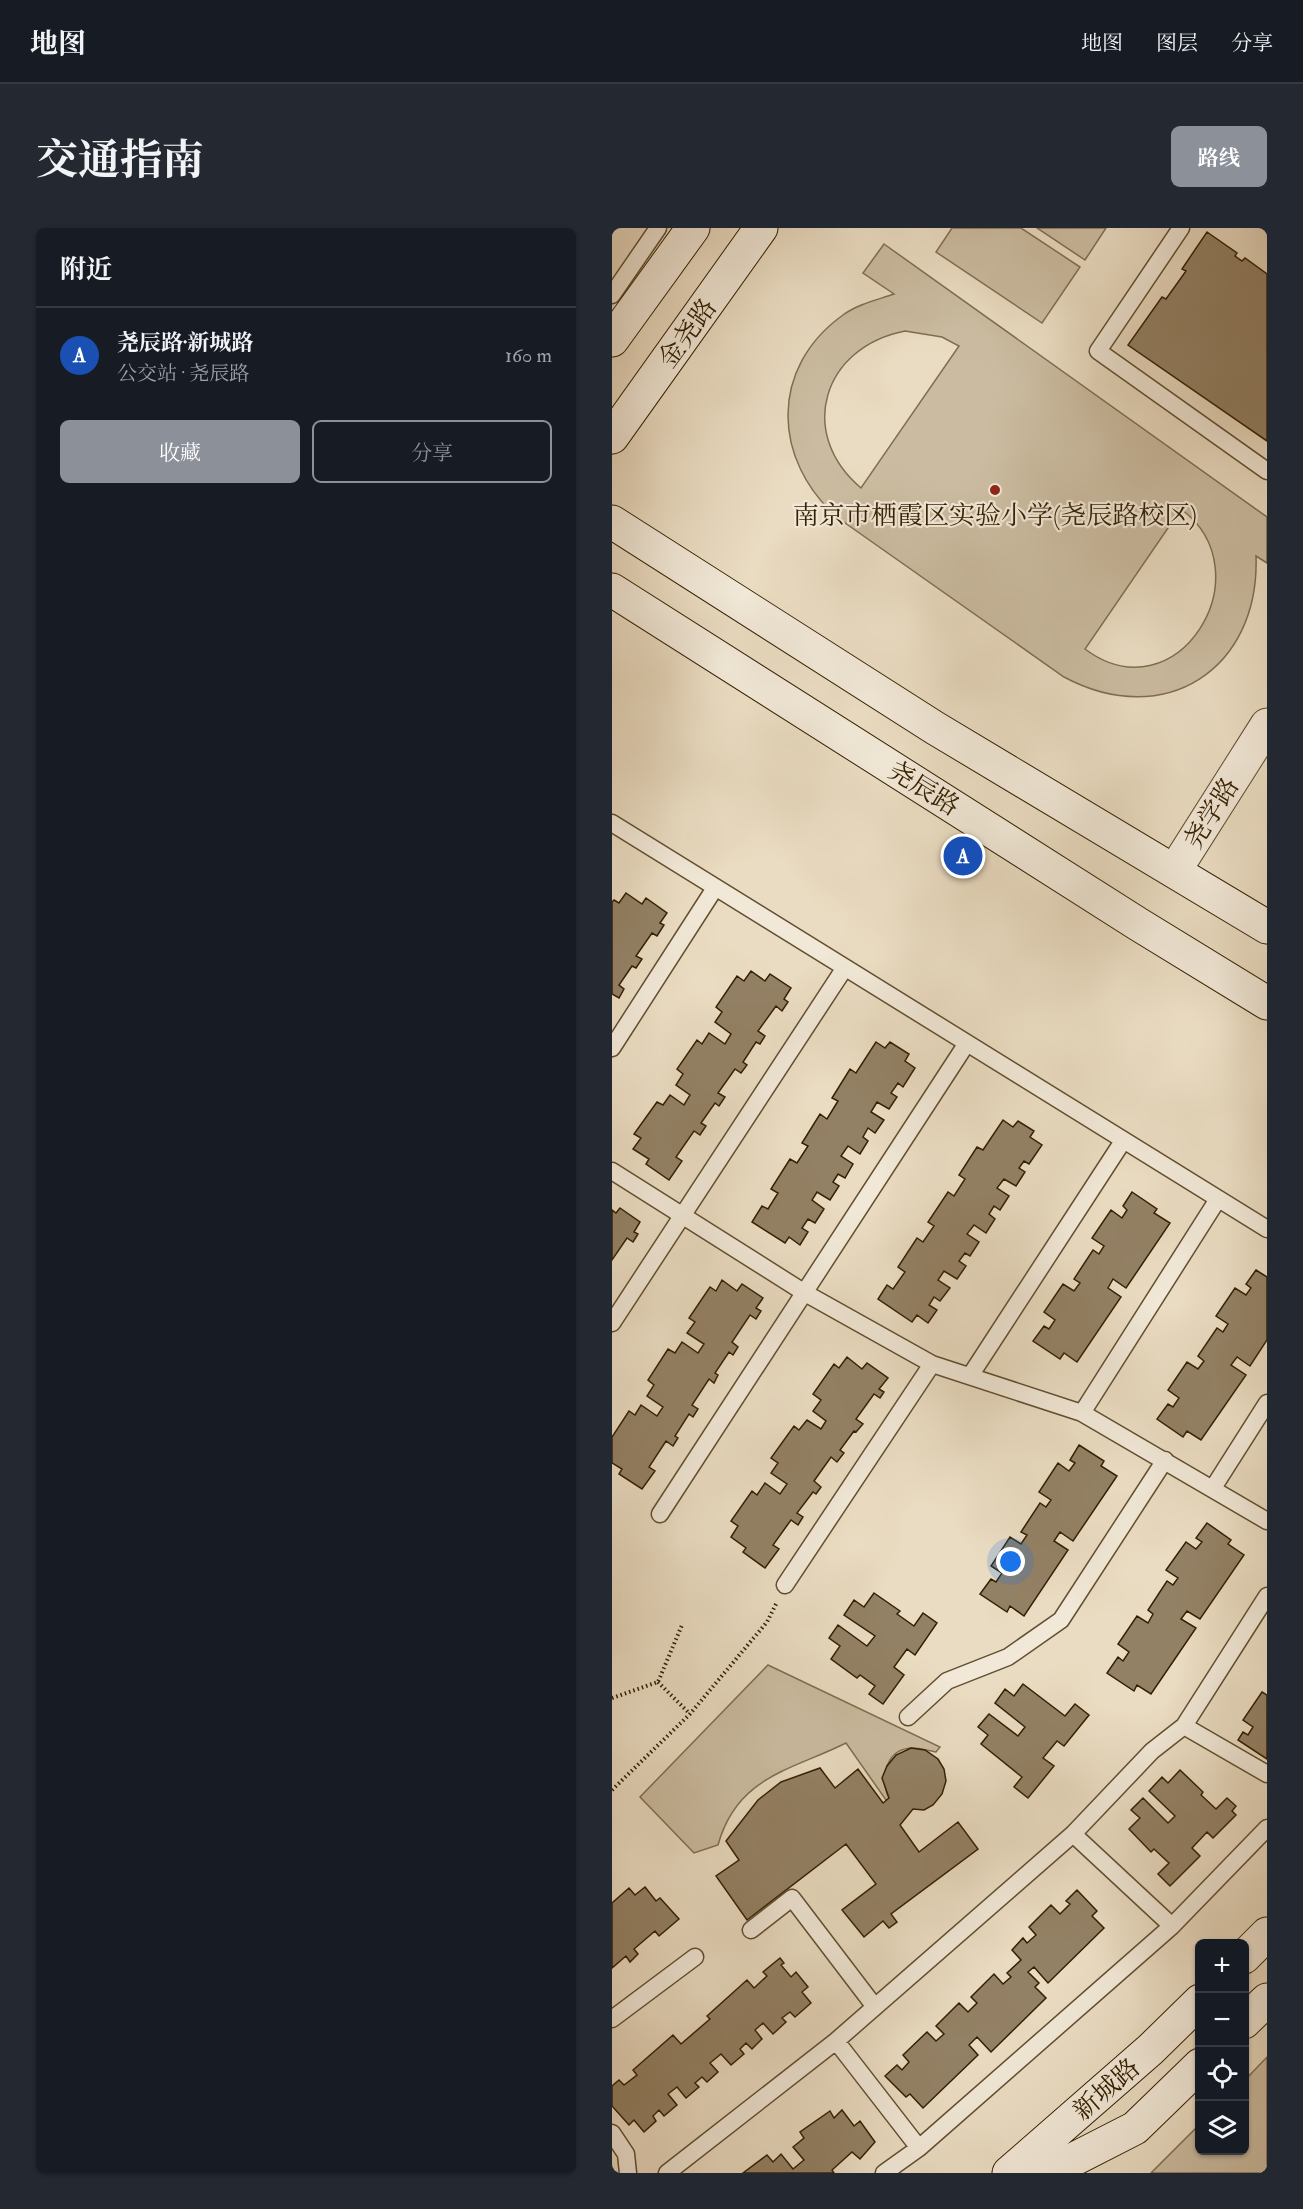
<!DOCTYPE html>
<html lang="zh">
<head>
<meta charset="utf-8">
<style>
  body { margin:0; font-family:"IM FELL Double Pica","Noto Serif SC",serif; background:#242831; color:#f1f3f6 }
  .controls { position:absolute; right:18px; bottom:18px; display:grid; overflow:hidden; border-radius:9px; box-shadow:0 2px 4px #0004 }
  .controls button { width:54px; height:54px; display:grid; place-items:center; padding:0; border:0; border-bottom:2px solid #363941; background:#171b24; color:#f1f3f6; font:30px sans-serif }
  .you { position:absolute; left:399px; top:1334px; width:21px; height:21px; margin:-15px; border:4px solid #fff; border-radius:50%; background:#1a73e8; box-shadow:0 0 0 9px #1a73e833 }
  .badge { display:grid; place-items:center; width:39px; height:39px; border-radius:50%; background:#8c9099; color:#fff; font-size:20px; font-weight:700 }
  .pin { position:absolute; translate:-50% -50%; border:3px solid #fff; box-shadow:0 2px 6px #0006 }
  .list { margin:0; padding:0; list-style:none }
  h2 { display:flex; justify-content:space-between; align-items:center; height:78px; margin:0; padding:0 24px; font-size:26px }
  h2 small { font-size:20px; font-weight:400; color:#9ea1a6 }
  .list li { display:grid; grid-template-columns:39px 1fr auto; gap:18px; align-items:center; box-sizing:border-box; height:96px; padding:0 24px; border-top:2px solid #363941 }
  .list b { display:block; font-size:22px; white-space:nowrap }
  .list p { margin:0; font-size:20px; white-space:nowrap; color:#9ea1a6 }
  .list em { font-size:20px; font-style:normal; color:#9ea1a6 }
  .actions { display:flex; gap:12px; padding:18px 24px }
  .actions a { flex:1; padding:14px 0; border:2px solid #8c9099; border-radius:9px; text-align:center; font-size:21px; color:#8c9099 }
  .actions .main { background:#8c9099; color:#fff }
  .icon { flex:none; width:33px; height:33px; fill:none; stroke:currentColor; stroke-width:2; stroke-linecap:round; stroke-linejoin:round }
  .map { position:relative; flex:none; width:655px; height:1945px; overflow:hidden; border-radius:9px }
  header { display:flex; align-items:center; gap:36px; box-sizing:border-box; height:84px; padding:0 30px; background:#171b24; border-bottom:2px solid #363941 }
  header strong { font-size:28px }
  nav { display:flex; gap:33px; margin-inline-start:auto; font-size:21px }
  .intro { display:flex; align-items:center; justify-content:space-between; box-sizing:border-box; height:144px; padding:0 36px }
  h1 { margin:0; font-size:42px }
  .button { padding:15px 27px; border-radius:9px; background:#8c9099; color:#fff; font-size:21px; font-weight:700 }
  main { display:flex; gap:36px; padding:0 36px }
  aside { flex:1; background:#171b24; border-radius:9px; box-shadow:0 2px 4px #0004 }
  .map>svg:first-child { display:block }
  .green { fill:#cbbca1; stroke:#806e50; stroke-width:1.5; fill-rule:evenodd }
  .building { fill:#938165; stroke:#341f00; stroke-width:1.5 }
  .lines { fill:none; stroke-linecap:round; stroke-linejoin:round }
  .service-casing { stroke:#624e30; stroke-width:19 }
  .minor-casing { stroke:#624e30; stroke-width:35 }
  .secondary-casing { stroke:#341f00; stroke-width:35 }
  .path { stroke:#341f00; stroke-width:4; stroke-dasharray:1.5 3; stroke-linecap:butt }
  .service { stroke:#f1e8d7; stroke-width:16 }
  .minor { stroke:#f1e8d7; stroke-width:33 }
  .secondary { stroke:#f1e8d7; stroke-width:33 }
  .poi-dot { fill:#8f2418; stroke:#f1e8d7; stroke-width:2 }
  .labels { text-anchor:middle; stroke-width:4.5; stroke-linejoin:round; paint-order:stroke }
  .street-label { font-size:26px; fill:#341f00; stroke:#f1e8d7 }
  .poi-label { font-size:26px; fill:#341f00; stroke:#f1e8d7 }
</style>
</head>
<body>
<header>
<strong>地图</strong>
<nav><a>地图</a><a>图层</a><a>分享</a></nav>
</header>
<div class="intro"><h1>交通指南</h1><a class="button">路线</a></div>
<main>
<aside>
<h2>附近<small></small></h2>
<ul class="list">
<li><span class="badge" style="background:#1a4fb4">A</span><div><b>尧辰路·新城路</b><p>公交站 · 尧辰路</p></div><em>160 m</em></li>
</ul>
<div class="actions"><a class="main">收藏</a><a>分享</a></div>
</aside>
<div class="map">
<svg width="655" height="1945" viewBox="0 0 655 1945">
  <rect width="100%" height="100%" fill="#eadcc2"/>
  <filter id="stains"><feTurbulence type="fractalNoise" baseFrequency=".00333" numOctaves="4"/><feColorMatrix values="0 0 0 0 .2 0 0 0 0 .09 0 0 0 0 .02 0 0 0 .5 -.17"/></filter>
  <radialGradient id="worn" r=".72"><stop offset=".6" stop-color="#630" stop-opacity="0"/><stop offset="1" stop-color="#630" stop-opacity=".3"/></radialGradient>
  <!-- green -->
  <path class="green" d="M340 0H409L468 39 430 95 324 24Z
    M425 0H494L473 32Z
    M272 16 655 289V335L644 328C648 441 553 503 452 449L226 290C160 232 157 140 231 87 246 76 265 72 282 66L251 45ZM293 103 330 109 347 118 249 260C184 205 211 119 293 103ZM569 281C655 345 565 490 473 421Z
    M156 1437 328 1519 324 1524C317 1523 308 1520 301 1520 274 1520 267 1551 277 1570L274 1572 234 1515C180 1542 125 1548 106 1617L82 1625 28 1569Z
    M655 1829V1945H539L587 1897 588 1922H632L633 1852Z"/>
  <!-- building -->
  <path class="building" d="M595 4 625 25 623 28 630 33 633 30 655 46V213L516 117 550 69 554 71 574 43 570 41Z
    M14 665 30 676 34 670 55 685 48 695 52 697 45 708 40 705 24 728 30 731 24 740 20 738 7 757 12 761 7 770 0 766V674L2 672 7 675Z
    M139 743 153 753 158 746 179 760 172 771 176 774 170 783 164 778 146 803 153 808 148 816 144 814 131 834 135 837 129 845 123 841 106 865 113 869 107 878 103 875 89 895 94 898 88 907 82 903 64 929 70 933 57 952 34 936 37 931 21 921 29 910 22 906 45 874 51 877 58 867 72 877 78 867 64 857 71 846 65 841 85 812 90 816 97 805 113 816 119 806 103 794 110 784 104 779 125 748 132 753Z
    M264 814 273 820 278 814 297 826 293 833 303 840 291 859 286 855 279 865 285 869 277 881 265 874 259 884 272 892 263 905 256 900 251 909 256 913 248 926 236 918 229 928 241 936 233 950 226 946 221 954 227 958 218 972 205 964 200 972 212 981 203 995 196 991 190 1000 196 1004 188 1017 177 1009 173 1015 140 994 150 978 156 981 166 965 159 961 178 931 185 935 196 918 190 915 208 886 215 891 226 873 220 870 238 841 244 845Z
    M391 892 401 899 406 893 422 903 418 909 430 917 417 936 412 933 407 940 413 944 404 958 392 951 385 960 397 968 388 982 382 978 377 986 383 991 374 1005 362 997 355 1006 367 1014 358 1028 353 1025 347 1033 354 1038 345 1051 332 1043 326 1052 338 1060 328 1073 322 1069 317 1077 325 1082 316 1095 305 1087 300 1094 266 1071 275 1057 281 1061 293 1044 286 1039 305 1010 311 1014 322 998 316 994 336 964 342 968 353 951 347 947 365 919 371 922Z
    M520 964 545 981 542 985 558 995 514 1060 501 1051 496 1060 509 1069 465 1134 452 1125 448 1131 421 1113 432 1098 437 1101 443 1092 432 1084 451 1056 462 1063 468 1055 462 1051 481 1022 487 1026 492 1018 480 1010 499 982 510 990 515 982 511 978Z
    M8 980 28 994 22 1004 26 1006 21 1014 15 1010 0 1032V982L4 985Z
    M644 1042 655 1049V1112L638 1138 625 1129 619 1137 634 1147 589 1212 575 1203 571 1209 545 1191 556 1176 561 1179 567 1170 556 1162 575 1134 586 1141 592 1133 586 1128 605 1100 611 1104 616 1096 604 1088 623 1060 634 1067 639 1060 634 1056Z
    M110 1052 125 1063 130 1056 151 1070 144 1080 149 1083 144 1091 138 1087 120 1114 126 1119 121 1127 117 1124 103 1145 106 1147 102 1155 97 1151 80 1177 86 1181 81 1189 77 1186 63 1208 66 1210 61 1218 54 1213 37 1239 43 1243 30 1261 7 1246 10 1241 0 1235V1209L17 1183 23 1187 29 1177 45 1188 51 1179 35 1168 42 1157 36 1152 56 1121 63 1125 70 1114 86 1125 92 1116 75 1105 83 1094 77 1090 98 1059 104 1063Z
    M235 1129 250 1141 255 1135 276 1150 267 1161 272 1164 268 1170 262 1166 244 1191 251 1196 244 1204 242 1203 228 1222 232 1225 225 1234 219 1229 202 1253 209 1259 204 1266 201 1264 185 1285 191 1289 186 1297 179 1292 161 1317 167 1321 153 1340 131 1324 134 1320 119 1309 126 1298 119 1293 140 1263 145 1267 153 1255 168 1266 175 1256 159 1245 166 1235 159 1230 182 1198 187 1202 195 1192 209 1201 214 1193 201 1183 209 1172 201 1166 222 1136 227 1140Z
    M467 1217 492 1233 489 1238 505 1248 461 1313 448 1304 442 1313 456 1322 412 1388 398 1378 395 1384 368 1366 379 1351 384 1354 390 1345 379 1338 398 1309 409 1316 415 1307 409 1304 428 1275 434 1279 439 1272 427 1264 446 1235 457 1243 463 1235 458 1232Z
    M595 1295 619 1312 616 1316 632 1327 588 1391 575 1383 569 1391 584 1400 539 1466 525 1457 522 1463 495 1445 506 1429 511 1433 517 1424 506 1416 525 1388 536 1395 541 1386 536 1382 555 1353 561 1357 566 1350 554 1342 574 1314 584 1321 590 1314 584 1310Z
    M262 1365 288 1383 285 1386 302 1398 311 1385 325 1395 303 1427 295 1421 282 1439 292 1447 271 1476 257 1466 263 1458 248 1447 245 1450 219 1431 228 1418 217 1410 226 1397 255 1418 263 1408 232 1387 242 1372 252 1379Z
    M411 1456 453 1488 463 1476 477 1487 452 1518 445 1513 431 1530 442 1538 416 1570 402 1559 410 1549 369 1516 376 1507 366 1499 377 1486 406 1508 413 1499 383 1475 393 1461 402 1468Z
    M650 1464 655 1467V1531L626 1512 631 1504 636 1507 641 1499 631 1492Z
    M299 1520 313 1522 326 1531 332 1541 334 1553 330 1566 321 1577 312 1582 301 1581 288 1597 307 1624 346 1594 366 1621 279 1686 285 1694 277 1700 271 1693 252 1709 230 1682 264 1656 234 1616 135 1692 104 1648 127 1632 114 1613 146 1572 169 1554 208 1540 223 1560 246 1541 271 1575 277 1570 270 1550 275 1538 284 1527Z
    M568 1542 591 1564 589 1567 604 1581 615 1570 624 1578 620 1583 624 1587 601 1610 595 1604 580 1620 588 1628 558 1658 546 1646 557 1635 542 1621 539 1624 517 1601 528 1590 519 1582 531 1570 556 1595 563 1588 537 1563 550 1549 556 1555Z
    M33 1659 44 1673 48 1670 67 1691 47 1708 43 1703 22 1721 26 1726 18 1734 14 1728 0 1740V1675L17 1660 23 1667Z
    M465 1662 485 1683 480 1688 492 1700 436 1755 422 1739 416 1744 427 1755 423 1759 434 1770 379 1824 365 1809 357 1817 366 1827 311 1880 298 1866 294 1869 273 1848 285 1837 290 1842 297 1834 291 1827 315 1804 324 1813 332 1806 324 1798 347 1775 356 1784 365 1775 359 1769 382 1746 391 1756 399 1749 395 1745 409 1732 400 1722 411 1710 415 1715 424 1707 417 1699 439 1677 448 1686 458 1676 454 1673Z
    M168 1730 172 1735 169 1737 179 1749 184 1744 196 1759 190 1764 199 1775 183 1789 178 1784 170 1790 174 1794 161 1806 151 1795 143 1802 150 1811 140 1821 134 1815 128 1821 132 1826 119 1837 109 1826 98 1835 106 1844 95 1854 90 1849 83 1855 87 1859 74 1870 65 1859 56 1866 65 1877 52 1888 47 1882 41 1888 44 1893 32 1904 22 1892 17 1897 0 1878V1858L7 1852 12 1857 25 1847 21 1842 61 1807 69 1816 98 1791 95 1788 135 1752 142 1760 155 1748 151 1744Z
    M230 1882 242 1898 248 1893 263 1914 248 1931 240 1924 220 1942 222 1945H131L155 1927 161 1934 169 1926 181 1941 192 1932 181 1919 192 1910 188 1904 218 1883 222 1890Z"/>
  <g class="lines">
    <defs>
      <path id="service" d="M569 0 486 123 655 243
        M0 67 46 0
        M0 595 655 1001
        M0 820 103 660
        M0 943 193 1065 320 1136 470 1185 655 1293
        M0 1095 232 741
        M358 1148 511 913
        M470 1185 606 971
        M601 1260 655 1175
        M48 1286 355 815
        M173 1357 320 1136
        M296 1489 335 1453 396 1429 449 1392 553 1232
        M572 1498 655 1546
        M461 1606 560 1698
        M139 1702 180 1670 263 1779
        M0 1791 83 1729
        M224 1813 307 1920
        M0 1905 14 1926 16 1945
        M55 1945 224 1813 461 1606 540 1523 572 1498 655 1368
        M272 1945 307 1920 560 1698 655 1600"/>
      <path id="minor" d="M563 642 655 497"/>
      <path id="secondary" d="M0 112 81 0
        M0 209 149 0
        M0 294 323 500 655 699
        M0 362 526 696 655 775
        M632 1729 655 1706
        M632 1794 655 1772
        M397 1945 539 1821 588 1773
        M435 1945 523 1900 588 1837"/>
    </defs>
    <!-- service casing -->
    <use href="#service" class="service-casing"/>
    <!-- minor casing -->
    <use href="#minor" class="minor-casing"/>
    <!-- secondary casing -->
    <use href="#secondary" class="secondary-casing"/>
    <!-- path -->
    <path class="path" d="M46 1454 77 1485
      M0 1470 46 1454 70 1397
      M0 1562 78 1486 155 1394 164 1376"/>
    <!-- service -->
    <use href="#service" class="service"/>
    <!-- minor -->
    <use href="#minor" class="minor"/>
    <!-- secondary -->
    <use href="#secondary" class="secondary"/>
  </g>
  <!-- markers -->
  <circle class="poi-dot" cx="383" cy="262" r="6"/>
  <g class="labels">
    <!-- street labels -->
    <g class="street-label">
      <text transform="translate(75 105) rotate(-54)" y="9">金尧路</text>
      <text transform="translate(312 560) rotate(32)" y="9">尧辰路</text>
      <text transform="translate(599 585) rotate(-58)" y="9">尧学路</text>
      <text transform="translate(494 1861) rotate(-41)" y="9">新城路</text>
    </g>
    <!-- poi labels -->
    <g class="poi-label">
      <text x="383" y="296">南京市栖霞区实验小学(尧辰路校区)</text>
    </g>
  </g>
  <rect width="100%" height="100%" filter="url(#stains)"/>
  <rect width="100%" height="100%" fill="url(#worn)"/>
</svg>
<div class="controls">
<button>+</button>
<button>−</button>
<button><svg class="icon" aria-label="locate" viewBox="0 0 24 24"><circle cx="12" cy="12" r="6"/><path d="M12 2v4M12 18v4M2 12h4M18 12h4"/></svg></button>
<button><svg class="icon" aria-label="layers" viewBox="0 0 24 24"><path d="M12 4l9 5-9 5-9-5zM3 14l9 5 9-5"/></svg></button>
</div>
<div class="you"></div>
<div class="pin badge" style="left:351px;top:628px;background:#1a4fb4">A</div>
</div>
</main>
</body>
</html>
